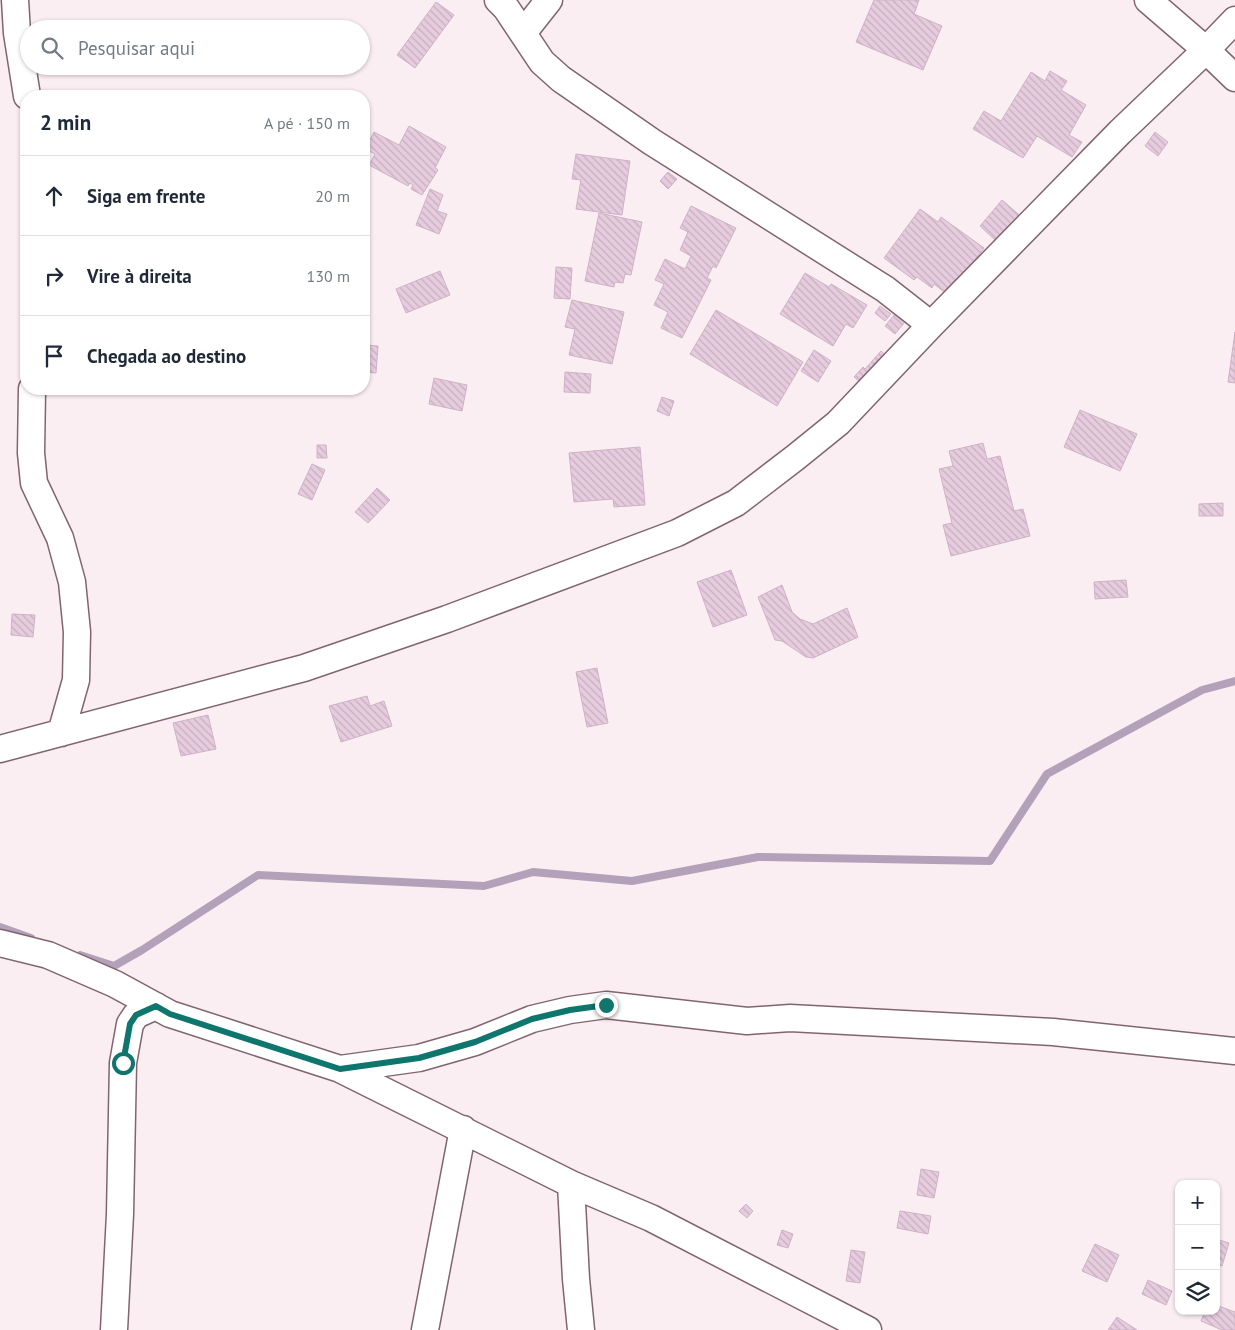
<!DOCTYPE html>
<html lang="pt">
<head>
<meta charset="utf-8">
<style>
  body { margin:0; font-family:"PT Sans",sans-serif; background:#f2f2f3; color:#1f2937 }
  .controls { position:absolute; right:15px; bottom:15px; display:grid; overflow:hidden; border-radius:10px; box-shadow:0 1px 4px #0004 }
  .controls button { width:45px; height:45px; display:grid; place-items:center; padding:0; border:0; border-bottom:1px solid #e0e1e3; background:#fff; color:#1f2937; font:25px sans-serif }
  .stop { position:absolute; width:15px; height:15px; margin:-11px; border:4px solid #0f766e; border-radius:50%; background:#fff }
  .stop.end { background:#0f766e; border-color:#fff; box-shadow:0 1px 5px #0008 }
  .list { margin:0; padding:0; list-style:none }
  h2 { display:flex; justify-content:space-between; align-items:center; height:65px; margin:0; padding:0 20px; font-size:21px }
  h2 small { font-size:16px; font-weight:400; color:#747a83 }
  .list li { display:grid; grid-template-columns:32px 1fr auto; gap:15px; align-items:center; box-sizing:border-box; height:80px; padding:0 20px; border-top:1px solid #e0e1e3 }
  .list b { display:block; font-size:19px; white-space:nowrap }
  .list em { font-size:16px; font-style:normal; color:#747a83 }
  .icon { flex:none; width:28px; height:28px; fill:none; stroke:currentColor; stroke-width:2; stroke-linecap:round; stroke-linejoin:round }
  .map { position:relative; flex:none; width:1235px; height:1330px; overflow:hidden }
  .search { position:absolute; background:#fff; box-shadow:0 1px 4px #0004; left:20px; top:20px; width:350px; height:55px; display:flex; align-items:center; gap:12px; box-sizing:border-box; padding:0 18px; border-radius:28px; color:#747a83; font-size:19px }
  .panel { position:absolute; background:#fff; box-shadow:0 1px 4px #0004; left:20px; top:90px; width:350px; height:305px; border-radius:20px }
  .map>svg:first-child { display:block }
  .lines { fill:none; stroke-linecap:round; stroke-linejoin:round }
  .stream { stroke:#b3a1ba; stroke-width:8 }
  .building { fill:url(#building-back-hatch); stroke:#cdb3c5 }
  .minor-casing { stroke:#81656e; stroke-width:29 }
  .minor { stroke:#fff; stroke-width:26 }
  .route { stroke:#0f766e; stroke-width:6 }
</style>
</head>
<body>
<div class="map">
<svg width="1235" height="1330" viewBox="0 0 1235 1330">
  <defs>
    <pattern id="building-back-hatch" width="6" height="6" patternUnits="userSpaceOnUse" patternTransform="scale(1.25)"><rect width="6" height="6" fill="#e6ccde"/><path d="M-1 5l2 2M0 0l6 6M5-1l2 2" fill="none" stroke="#c6afbf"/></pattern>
  </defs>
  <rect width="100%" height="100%" fill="#fbeef2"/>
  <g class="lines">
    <!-- stream -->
    <path class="stream" d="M0 927 31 938
      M80 955 114 966 142 950 258 875 484 886 533 872 632 881 758 857 990 861 1047 774 1202 690 1235 681"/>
  </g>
  <!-- building -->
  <path class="building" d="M874 0H919L914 14 942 26 923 70 856 42Z
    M436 2 454 15 415 68 397 55Z
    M1050 71 1067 81 1061 90 1086 105 1069 135 1082 142 1072 157 1037 136 1023 158 973 129 984 111 1001 121 1031 72 1045 81Z
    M409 126 446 147 435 168 438 170 422 195 411 189 413 185 410 183 408 186 369 165 375 154 365 149 374 132 399 145Z
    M1155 132 1168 142 1158 156 1145 146Z
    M576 154 630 161 622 215 576 209 581 180 572 179Z
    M668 172 677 179 668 189 660 181Z
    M430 189 443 195 437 211 447 214 439 234 416 225Z
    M1002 200 1024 219 1009 236 1003 232 996 241 980 226Z
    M691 206 736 228 716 268 713 266 707 278 711 280 682 338 661 328 668 312 654 305 664 284 655 280 665 259 685 269 691 256 680 250 688 232 680 228Z
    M920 209 938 222 941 217 984 248 948 295 934 284 932 288 917 277 914 280 884 258Z
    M599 213 642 222 631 275 625 274 623 283 615 282 614 287 585 281Z
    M556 267 572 268 570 299 554 298Z
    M440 271 450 295 406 313 396 289Z
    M805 273 829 287 831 284 867 305 853 328 846 324 833 346 780 314Z
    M572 300 624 312 612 364 569 355 575 329 565 327Z
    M880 306 891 314 885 321 875 313Z
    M716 310 803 362 777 406 690 354Z
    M895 314 905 322 895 334 885 326Z
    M1235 332V383L1228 382Z
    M364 345 378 346 376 373 364 372Z
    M814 350 831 361 818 382 801 371Z
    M881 351 891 360 867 388 854 377 863 367 865 369Z
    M565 372 591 374 590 393 564 392Z
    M434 378 467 385 462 411 429 404Z
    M662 397 674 401 669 416 657 411Z
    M1080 410 1137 434 1120 471 1064 447Z
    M983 443 987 459 1000 456 1014 511 1023 509 1030 536 951 556 943 525 952 523 939 469 953 466 949 451Z
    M317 445H326L327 458H317Z
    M640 447 645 505 614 507 613 499 574 502 569 453Z
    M312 464 325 470 312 500 298 494Z
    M377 488 390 500 368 523 355 512Z
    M1223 503V516H1199V504Z
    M731 570 747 615 713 627 697 582Z
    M1126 580 1128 597 1095 599 1094 582Z
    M782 585 792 612 800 619 813 624 847 608 858 637 813 658 806 657 782 641 775 640 758 597Z
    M12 614 35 615 33 637 11 635Z
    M597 668 608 723 587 727 576 672Z
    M367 696 370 706 384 701 392 726 341 742 329 706Z
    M208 715 216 749 181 756 173 723Z
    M921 1169 939 1172 934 1198 917 1195Z
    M746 1204 753 1211 747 1218 739 1211Z
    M900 1211 931 1216 928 1234 897 1228Z
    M782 1230 793 1234 788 1248 777 1245Z
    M1216 1239 1229 1243 1222 1266 1216 1264Z
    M1095 1244 1119 1255 1107 1282 1082 1271Z
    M851 1250 865 1252 860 1283 846 1281Z
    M1148 1280 1172 1291 1166 1305 1142 1294Z
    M1216 1305 1235 1312V1330H1222L1201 1321 1205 1311H1216Z
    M1117 1317 1137 1330H1108Z"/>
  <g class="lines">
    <defs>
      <path id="minor" d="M15 0 17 33 27 96
        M498 0 506 8 542 62 561 79 652 142 885 289 931 325
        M1148 0 1206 50 1235 78
        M523 33 549 0
        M32 389 31 453 34 483 60 538 72 582 77 632 76 680 61 733
        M0 749 304 668 447 619 677 533 736 503 796 457 838 423 931 325 1120 132 1206 50 1235 20
        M0 943 48 955 115 984 170 1014 340 1069 571 1184 651 1218 868 1330
        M340 1069 419 1058 475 1042 532 1019 570 1010 606 1005 747 1021 790 1018 1053 1032 1235 1051
        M571 1184 576 1279 581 1330
        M114 1330 120 1214 123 1063 130 1024 136 1015 156 1006
        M425 1330 463 1129"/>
    </defs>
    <!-- minor casing -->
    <use href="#minor" class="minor-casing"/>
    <!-- minor -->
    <use href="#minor" class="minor"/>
  </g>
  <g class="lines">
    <!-- route -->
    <path class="route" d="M123 1063 130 1024 136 1015 156 1006 170 1014 340 1069 419 1058 475 1042 532 1019 570 1010 606 1005"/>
  </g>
</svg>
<div class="controls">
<button>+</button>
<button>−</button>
<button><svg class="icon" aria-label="layers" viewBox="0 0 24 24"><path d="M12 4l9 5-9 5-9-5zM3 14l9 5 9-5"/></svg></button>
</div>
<div class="stop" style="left:123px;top:1063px"></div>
<div class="stop end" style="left:606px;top:1005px"></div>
<div class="search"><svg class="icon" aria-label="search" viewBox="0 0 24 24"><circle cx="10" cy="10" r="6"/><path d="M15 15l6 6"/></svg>Pesquisar aqui</div>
<section class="panel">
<h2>2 min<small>A pé · 150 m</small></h2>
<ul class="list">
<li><svg class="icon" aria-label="ahead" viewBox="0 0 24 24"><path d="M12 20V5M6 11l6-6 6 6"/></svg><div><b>Siga em frente</b></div><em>20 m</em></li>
<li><svg class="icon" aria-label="right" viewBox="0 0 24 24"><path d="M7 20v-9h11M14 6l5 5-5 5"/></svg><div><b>Vire à direita</b></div><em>130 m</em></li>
<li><svg class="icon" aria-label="arrive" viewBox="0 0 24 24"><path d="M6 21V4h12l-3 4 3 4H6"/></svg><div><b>Chegada ao destino</b></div></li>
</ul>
</section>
</div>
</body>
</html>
